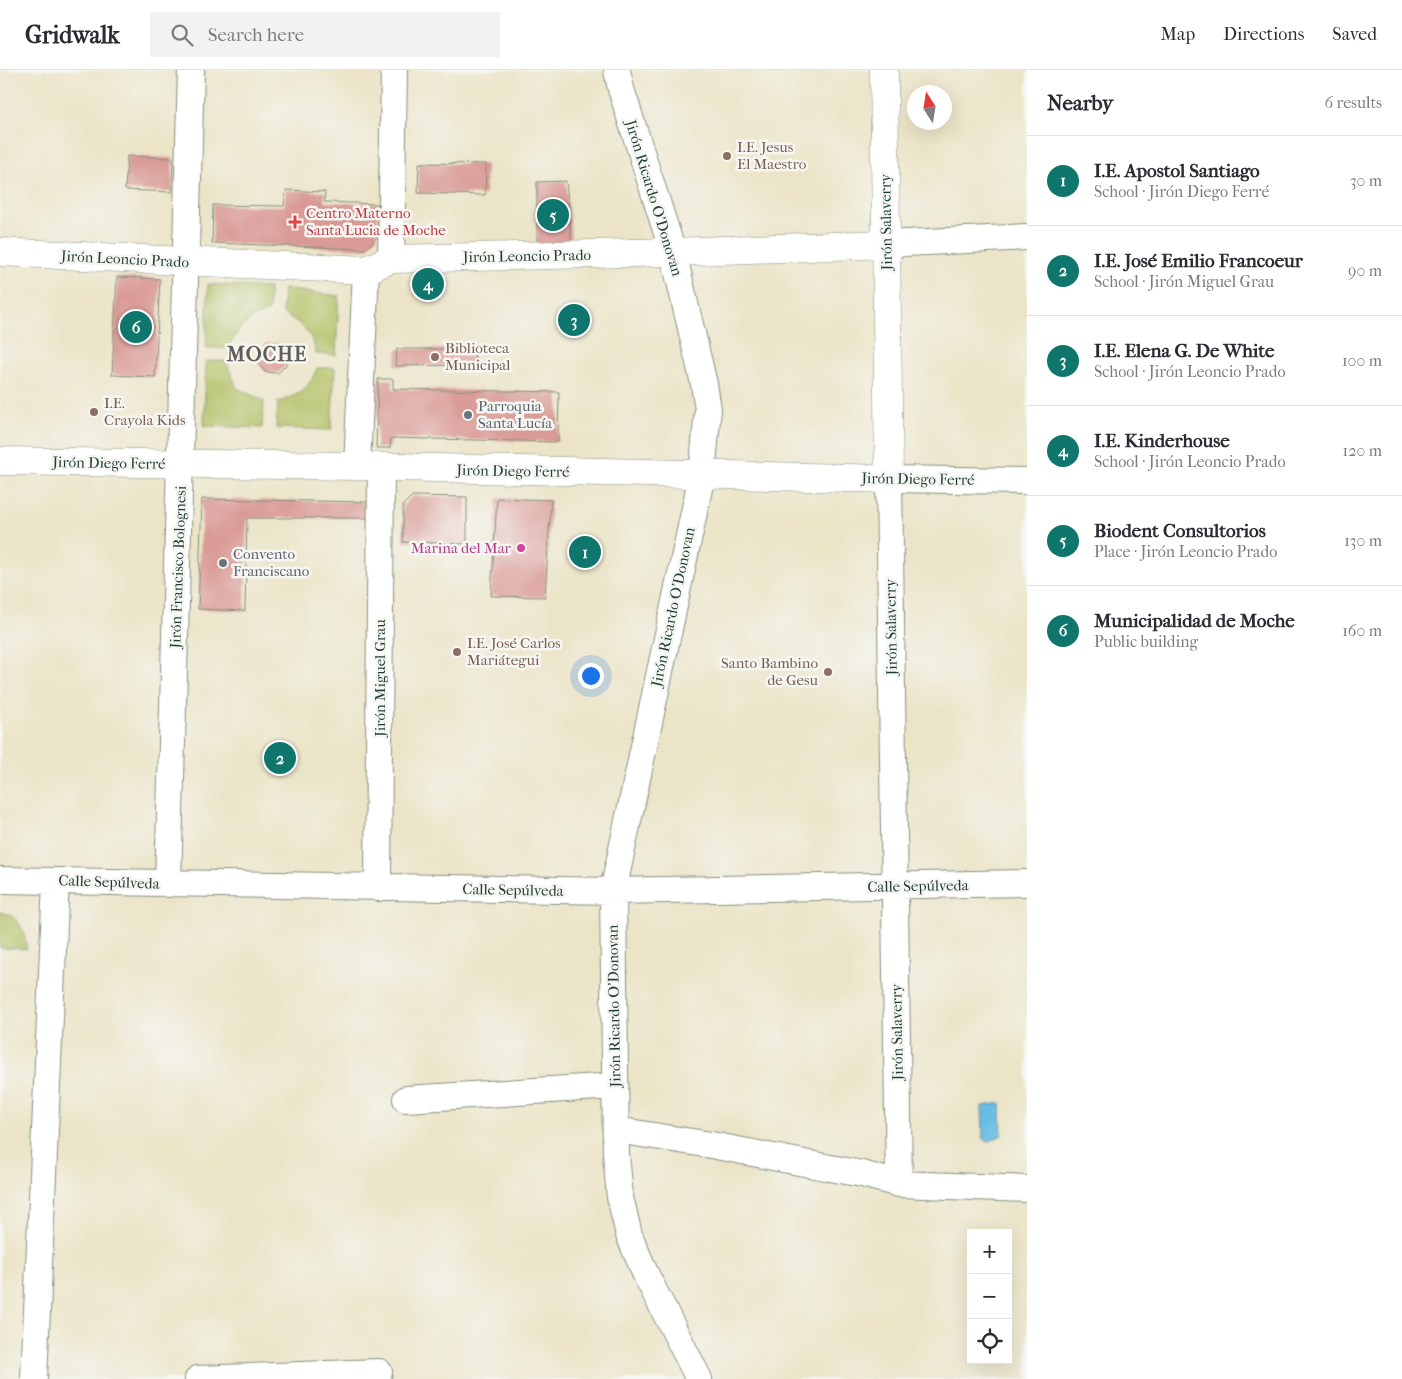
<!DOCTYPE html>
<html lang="en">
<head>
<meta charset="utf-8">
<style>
  body { margin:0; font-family:"IM FELL French Canon",serif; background:#f2f2f3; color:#2b2b33 }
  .controls { position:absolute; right:15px; bottom:15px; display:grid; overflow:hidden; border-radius:0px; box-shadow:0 5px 20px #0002 }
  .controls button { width:45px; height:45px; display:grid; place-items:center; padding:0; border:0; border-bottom:1px solid #e1e1e2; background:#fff; color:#2b2b33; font:25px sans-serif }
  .compass { position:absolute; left:907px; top:15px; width:45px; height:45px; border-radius:50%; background:#fff; box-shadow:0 5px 20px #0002; rotate:348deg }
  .you { position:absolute; left:590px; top:605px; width:18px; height:18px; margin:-12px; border:4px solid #fff; border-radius:50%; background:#1a73e8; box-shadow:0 0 0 8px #1a73e833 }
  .badge { display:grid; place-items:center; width:32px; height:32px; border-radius:50%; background:#0f766e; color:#fff; font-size:16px; font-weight:700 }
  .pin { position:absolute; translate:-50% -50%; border:2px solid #fff; box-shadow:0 1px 5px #0006 }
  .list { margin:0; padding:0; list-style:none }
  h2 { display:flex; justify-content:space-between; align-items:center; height:65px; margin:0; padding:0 20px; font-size:21px }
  h2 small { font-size:16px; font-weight:400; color:#7c7c81 }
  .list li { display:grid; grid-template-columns:32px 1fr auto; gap:15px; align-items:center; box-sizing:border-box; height:90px; padding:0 20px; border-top:1px solid #e1e1e2 }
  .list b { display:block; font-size:19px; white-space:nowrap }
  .list p { margin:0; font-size:16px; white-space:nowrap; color:#7c7c81 }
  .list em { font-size:16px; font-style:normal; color:#7c7c81 }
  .icon { flex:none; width:28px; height:28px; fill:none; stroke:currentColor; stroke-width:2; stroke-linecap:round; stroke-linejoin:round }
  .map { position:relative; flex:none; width:1027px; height:1309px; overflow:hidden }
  header { display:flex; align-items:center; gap:30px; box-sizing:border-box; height:70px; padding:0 25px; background:#fff; border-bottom:1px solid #e1e1e2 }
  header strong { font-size:24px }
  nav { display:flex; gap:28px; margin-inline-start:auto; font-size:18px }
  .search { width:350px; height:45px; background:#f2f2f3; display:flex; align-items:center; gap:12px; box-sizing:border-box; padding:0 18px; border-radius:0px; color:#7c7c81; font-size:19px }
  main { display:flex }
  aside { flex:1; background:#fff }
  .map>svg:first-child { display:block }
  .green { fill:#b2c063; stroke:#687e4c }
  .water { fill:#68bde4; stroke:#447d8c }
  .building { fill:#da9b97 }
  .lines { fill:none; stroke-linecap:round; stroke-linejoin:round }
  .street-casing { stroke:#85907e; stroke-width:28 }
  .secondary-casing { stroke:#85907e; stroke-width:29 }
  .street { stroke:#fff; stroke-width:26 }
  .secondary { stroke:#fff; stroke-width:28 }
  .education-dot { fill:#8d6e63; stroke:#f6f6f2; stroke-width:2 }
  .health-dot { fill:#e0444e; stroke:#f6f6f2; stroke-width:2 }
  .worship-dot { fill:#6b7280; stroke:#f6f6f2; stroke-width:2 }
  .hotel-dot { fill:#d1479c; stroke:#f6f6f2; stroke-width:2 }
  .labels { text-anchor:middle; stroke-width:5; stroke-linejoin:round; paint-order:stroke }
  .education-label { font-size:15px; fill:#785e54; stroke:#f6f6f2; text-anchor:start }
  .street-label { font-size:15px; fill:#1f3d34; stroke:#f6f6f2 }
  .health-label { font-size:15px; fill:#be3a42; stroke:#f6f6f2; text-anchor:start }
  .worship-label { font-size:15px; fill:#5b616d; stroke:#f6f6f2; text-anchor:start }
  .hotel-label { font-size:15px; fill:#b23c85; stroke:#f6f6f2; text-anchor:end }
  .district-label { font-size:20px; font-weight:bold; letter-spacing:1px; fill:#605e57; stroke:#f6f6f2 }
</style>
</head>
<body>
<header>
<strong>Gridwalk</strong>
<div class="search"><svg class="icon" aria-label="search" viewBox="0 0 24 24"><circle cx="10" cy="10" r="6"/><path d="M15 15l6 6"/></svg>Search here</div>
<nav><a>Map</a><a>Directions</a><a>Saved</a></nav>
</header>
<main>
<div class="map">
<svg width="1027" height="1309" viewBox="0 0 1027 1309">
  <rect width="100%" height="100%" fill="#f6f6f2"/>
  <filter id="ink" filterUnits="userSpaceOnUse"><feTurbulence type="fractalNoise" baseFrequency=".02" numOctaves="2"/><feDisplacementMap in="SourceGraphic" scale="10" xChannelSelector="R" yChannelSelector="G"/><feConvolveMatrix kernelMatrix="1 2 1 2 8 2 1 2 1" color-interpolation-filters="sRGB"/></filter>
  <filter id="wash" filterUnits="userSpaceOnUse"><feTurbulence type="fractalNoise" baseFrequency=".0096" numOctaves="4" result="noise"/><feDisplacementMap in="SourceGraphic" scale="20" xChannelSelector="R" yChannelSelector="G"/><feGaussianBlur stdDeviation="1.12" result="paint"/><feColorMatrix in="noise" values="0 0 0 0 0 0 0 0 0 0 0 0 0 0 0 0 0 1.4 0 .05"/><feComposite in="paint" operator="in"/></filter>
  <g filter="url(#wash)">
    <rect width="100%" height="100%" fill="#ebe4c7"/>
    <!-- green -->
    <path class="green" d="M208 214 269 218V241C242 251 242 255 228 278H206Z
      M284 219 339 226 336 285 316 284C312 261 302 254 282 243Z
      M206 291H226L237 318 264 331 262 358 204 356Z
      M317 298H335L331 360 276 358 278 332C298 326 310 318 317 298Z
      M0 842C21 846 24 861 27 879L0 878Z"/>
    <!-- water -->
    <path class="water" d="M1001 1033 1002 1065 988 1072 983 1068 982 1036Z"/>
    <g id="blocks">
      <!-- building -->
      <path class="building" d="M127 86 173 88 172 122 125 120Z
        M419 93 486 94 485 125 418 123Z
        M566 111 572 177H537V112Z
        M286 120 325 122 324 132 378 134 377 167 366 179 212 173 213 135 284 136Z
        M117 207 160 209 155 307 112 305Z
        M266 273H280L287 285 286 295 278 303 265 302 258 293 259 282Z
        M397 279H474L475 295 395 296Z
        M378 309H393V319L559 322 558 372 391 368 390 378H376Z
        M412 426 467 427V474L403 472V435Z
        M497 428 551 430 545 527 491 526Z
        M202 429 368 432 369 448H247L245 541 198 539Z"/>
    </g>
  </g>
  <g filter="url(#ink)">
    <use href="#blocks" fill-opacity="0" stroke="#85907e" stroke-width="1"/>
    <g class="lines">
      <defs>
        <path id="street" d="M617 0 621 19 673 182 704 314 708 339 702 405 613 821 616 1084 620 1127 629 1165 645 1203 699 1309
          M886 174 1027 167
          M391 189 394 0
          M357 396 366 200
          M0 810 613 821 1027 813
          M168 814 191 0
          M378 818 381 397
          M406 1029 615 1016
          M616 1060 711 1075 862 1104 899 1114 1027 1119
          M899 1114 889 409 1027 411
          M34 1309 56 811
          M198 1309 379 1302"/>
        <path id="secondary" d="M0 182 366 200 391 189 673 182 886 174
          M0 391 357 396 889 409 884 0"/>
      </defs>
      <!-- street casing -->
      <use href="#street" class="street-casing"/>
      <!-- secondary casing -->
      <use href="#secondary" class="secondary-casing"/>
      <!-- street -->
      <use href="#street" class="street"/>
      <!-- secondary -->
      <use href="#secondary" class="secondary"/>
    </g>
  </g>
  <!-- markers -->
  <g class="education-dot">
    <circle cx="727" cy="86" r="5"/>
    <circle cx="435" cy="287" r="5"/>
    <circle cx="94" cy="342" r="5"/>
    <circle cx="457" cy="582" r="5"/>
    <circle cx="828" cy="602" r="5"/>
  </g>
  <path class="health-dot" d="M292.5 144.5h5v5h5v5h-5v5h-5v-5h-5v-5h5z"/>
  <g class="worship-dot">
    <circle cx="468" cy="345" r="5"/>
    <circle cx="223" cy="493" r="5"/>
  </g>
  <circle class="hotel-dot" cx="521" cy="478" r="5"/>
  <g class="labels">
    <!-- education labels -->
    <g class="education-label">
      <text x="737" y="82">I.E. Jesus<tspan x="737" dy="17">El Maestro</tspan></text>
      <text x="445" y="283">Biblioteca<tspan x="445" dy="17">Municipal</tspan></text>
      <text x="104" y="338">I.E.<tspan x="104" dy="17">Crayola Kids</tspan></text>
      <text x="467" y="578">I.E. José Carlos<tspan x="467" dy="17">Mariátegui</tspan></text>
      <text x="818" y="598" text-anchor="end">Santo Bambino<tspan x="818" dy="17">de Gesu</tspan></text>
    </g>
    <!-- street labels -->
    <g class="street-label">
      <text transform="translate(654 128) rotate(73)" y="5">Jirón Ricardo O'Donovan</text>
      <text transform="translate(886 152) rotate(-91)" y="5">Jirón Salaverry</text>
      <text transform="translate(527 186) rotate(-1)" y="5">Jirón Leoncio Prado</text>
      <text transform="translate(125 189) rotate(3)" y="5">Jirón Leoncio Prado</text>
      <text transform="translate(109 393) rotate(1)" y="5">Jirón Diego Ferré</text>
      <text transform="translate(513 401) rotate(1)" y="5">Jirón Diego Ferré</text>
      <text transform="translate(918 409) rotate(1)" y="5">Jirón Diego Ferré</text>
      <text transform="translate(178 497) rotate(-88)" y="5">Jirón Francisco Bolognesi</text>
      <text transform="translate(673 537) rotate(-78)" y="5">Jirón Ricardo O'Donovan</text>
      <text transform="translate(891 557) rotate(-91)" y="5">Jirón Salaverry</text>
      <text transform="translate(380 608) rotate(-90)" y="5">Jirón Miguel Grau</text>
      <text transform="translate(109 812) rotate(2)" y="5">Calle Sepúlveda</text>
      <text transform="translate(918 816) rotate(-1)" y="5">Calle Sepúlveda</text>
      <text transform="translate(513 820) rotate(1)" y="5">Calle Sepúlveda</text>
      <text transform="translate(614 936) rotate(-91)" y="5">Jirón Ricardo O'Donovan</text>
      <text transform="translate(897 962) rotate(-91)" y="5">Jirón Salaverry</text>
    </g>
    <!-- health labels -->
    <g class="health-label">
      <text x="306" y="148">Centro Materno<tspan x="306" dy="17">Santa Lucia de Moche</tspan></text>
    </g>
    <!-- worship labels -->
    <g class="worship-label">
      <text x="478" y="341">Parroquia<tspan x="478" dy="17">Santa Lucía</tspan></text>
      <text x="233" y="489">Convento<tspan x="233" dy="17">Franciscano</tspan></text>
    </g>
    <!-- hotel labels -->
    <g class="hotel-label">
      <text x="511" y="483">Marina del Mar</text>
    </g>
    <!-- district labels -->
    <g class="district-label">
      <text x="267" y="291">MOCHE</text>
    </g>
  </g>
</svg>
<div class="controls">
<button>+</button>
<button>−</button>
<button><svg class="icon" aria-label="locate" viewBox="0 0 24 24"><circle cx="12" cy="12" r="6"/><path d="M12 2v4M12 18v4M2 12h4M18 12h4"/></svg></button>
</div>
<svg class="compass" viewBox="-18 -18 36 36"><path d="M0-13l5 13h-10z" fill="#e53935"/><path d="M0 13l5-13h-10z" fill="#7c7c81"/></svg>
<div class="you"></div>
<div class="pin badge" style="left:585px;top:482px">1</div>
<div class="pin badge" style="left:280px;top:688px">2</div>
<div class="pin badge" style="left:574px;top:250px">3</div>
<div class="pin badge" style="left:428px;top:214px">4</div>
<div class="pin badge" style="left:553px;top:145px">5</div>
<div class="pin badge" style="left:136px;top:257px">6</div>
</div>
<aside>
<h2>Nearby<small>6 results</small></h2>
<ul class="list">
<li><span class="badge">1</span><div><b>I.E. Apostol Santiago</b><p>School · Jirón Diego Ferré</p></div><em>30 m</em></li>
<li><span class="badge">2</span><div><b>I.E. José Emilio Francoeur</b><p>School · Jirón Miguel Grau</p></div><em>90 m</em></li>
<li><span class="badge">3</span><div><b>I.E. Elena G. De White</b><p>School · Jirón Leoncio Prado</p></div><em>100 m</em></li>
<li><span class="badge">4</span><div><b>I.E. Kinderhouse</b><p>School · Jirón Leoncio Prado</p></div><em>120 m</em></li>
<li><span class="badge">5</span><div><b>Biodent Consultorios</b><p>Place · Jirón Leoncio Prado</p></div><em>130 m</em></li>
<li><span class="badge">6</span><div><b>Municipalidad de Moche</b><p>Public building</p></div><em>160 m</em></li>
</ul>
</aside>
</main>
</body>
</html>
